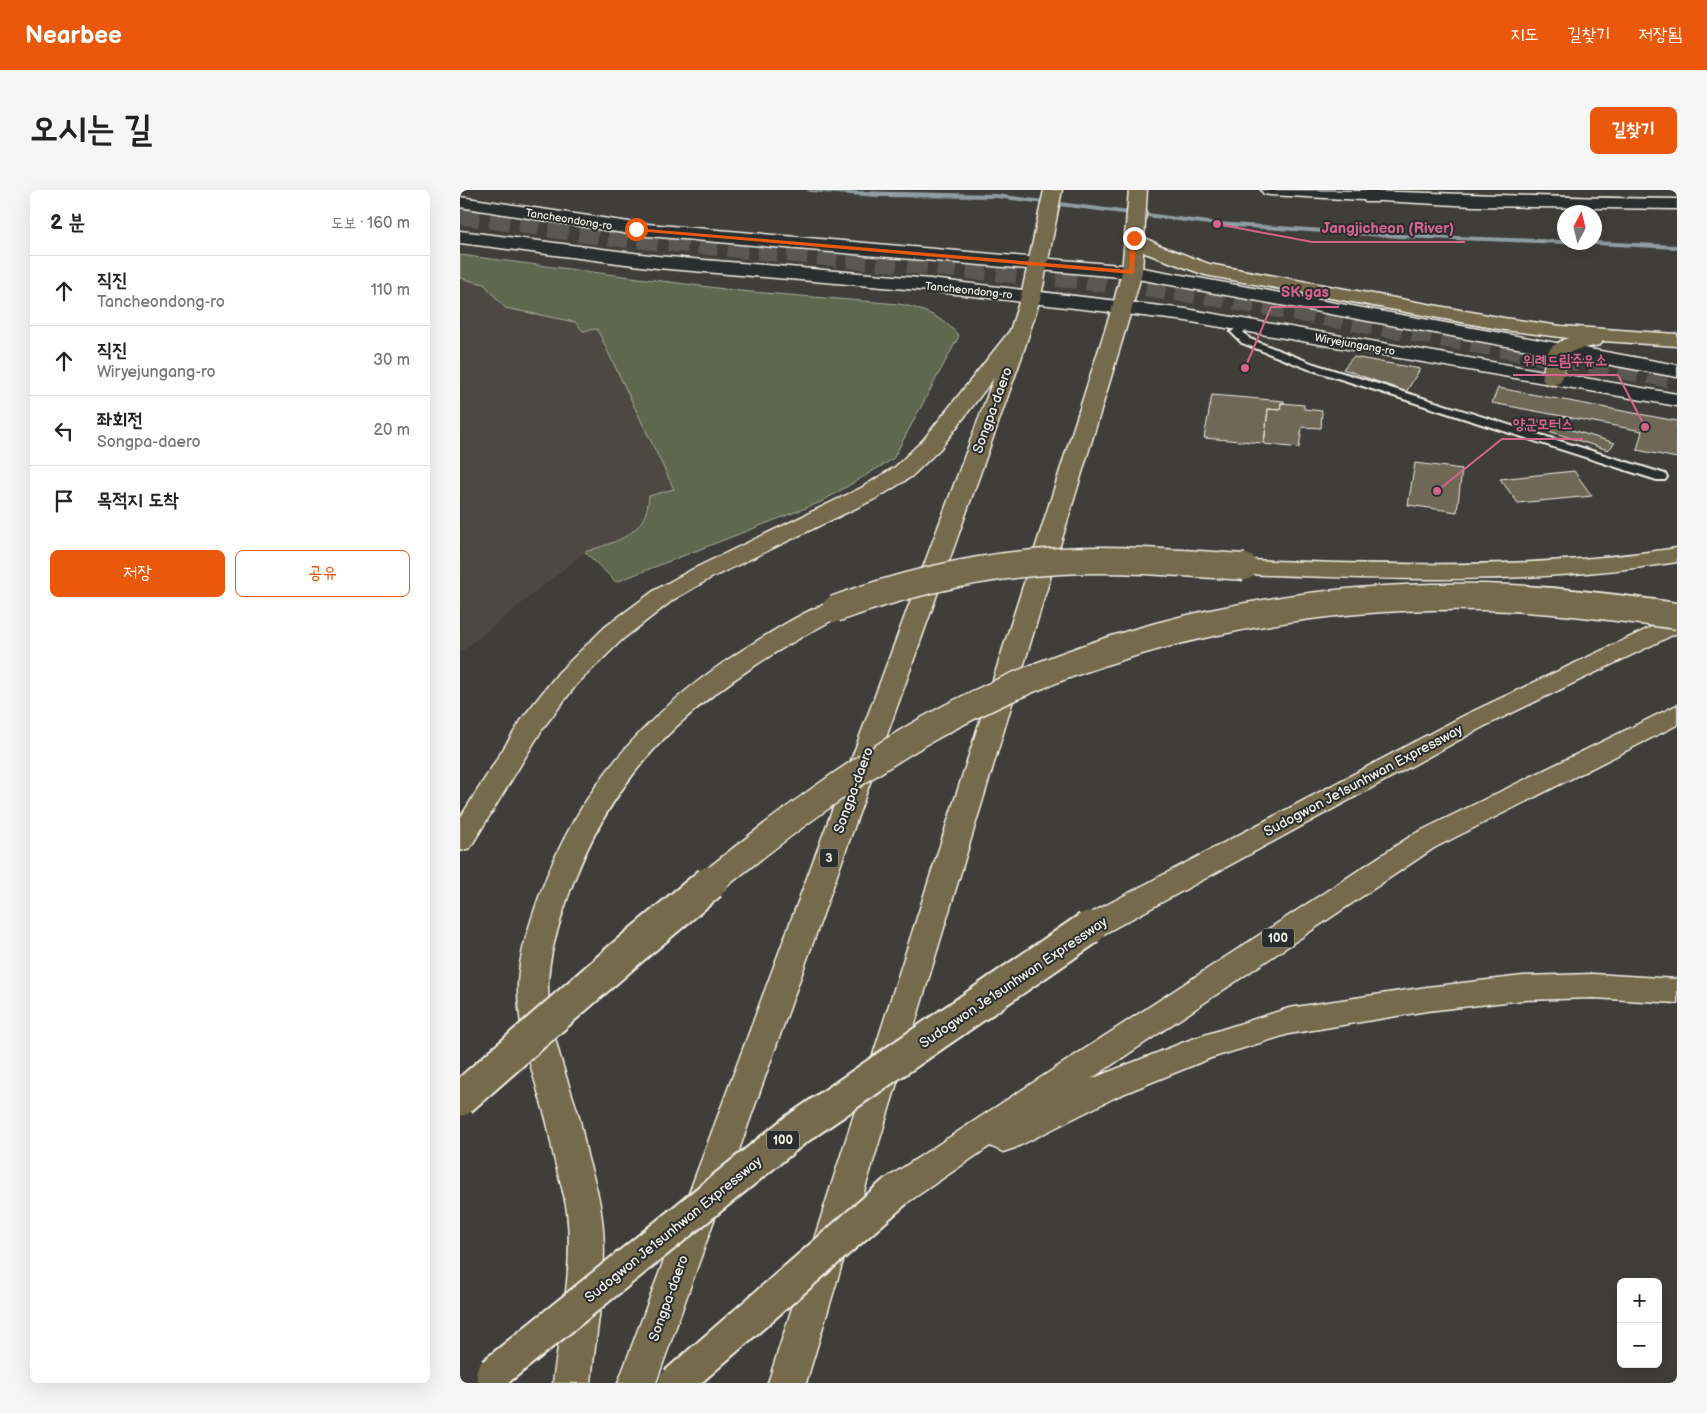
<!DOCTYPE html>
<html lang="ko">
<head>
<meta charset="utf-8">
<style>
  body { margin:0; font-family:"Balsamiq Sans","Poor Story",sans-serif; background:#f6f6f6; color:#222 }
  .controls { position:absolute; right:15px; bottom:15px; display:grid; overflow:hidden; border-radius:8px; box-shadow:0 5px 20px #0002 }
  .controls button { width:45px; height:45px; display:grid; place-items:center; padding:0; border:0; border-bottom:1px solid #e0e0e0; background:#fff; color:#222; font:25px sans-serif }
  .compass { position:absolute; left:1097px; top:15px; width:45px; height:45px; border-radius:50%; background:#fff; box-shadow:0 5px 20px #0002; rotate:7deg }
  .stop { position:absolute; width:15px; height:15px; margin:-11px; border:4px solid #ea580c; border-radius:50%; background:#fff }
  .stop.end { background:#ea580c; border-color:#fff; box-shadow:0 1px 5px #0008 }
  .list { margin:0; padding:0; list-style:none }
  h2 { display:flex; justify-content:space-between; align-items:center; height:65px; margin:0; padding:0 20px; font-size:21px }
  h2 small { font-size:16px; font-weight:400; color:#767676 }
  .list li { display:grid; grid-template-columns:32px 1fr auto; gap:15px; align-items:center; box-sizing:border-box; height:70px; padding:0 20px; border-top:1px solid #e0e0e0 }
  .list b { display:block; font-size:19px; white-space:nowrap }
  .list p { margin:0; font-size:16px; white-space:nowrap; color:#767676 }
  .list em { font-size:16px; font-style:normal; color:#767676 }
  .actions { display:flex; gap:10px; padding:15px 20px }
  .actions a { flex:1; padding:11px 0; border:1px solid #ea580c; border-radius:8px; text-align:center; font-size:18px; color:#ea580c }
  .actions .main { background:#ea580c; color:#fff }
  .icon { flex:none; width:28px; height:28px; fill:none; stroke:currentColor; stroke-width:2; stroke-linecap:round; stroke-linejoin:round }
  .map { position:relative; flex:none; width:1217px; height:1193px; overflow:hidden; border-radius:8px }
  header { display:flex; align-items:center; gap:30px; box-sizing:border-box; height:70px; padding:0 25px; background:#ea580c; color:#fff }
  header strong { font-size:24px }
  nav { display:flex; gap:28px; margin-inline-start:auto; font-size:18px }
  .intro { display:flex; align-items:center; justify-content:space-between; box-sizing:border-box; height:120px; padding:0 30px }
  h1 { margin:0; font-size:35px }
  .button { padding:12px 22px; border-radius:8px; background:#ea580c; color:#fff; font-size:18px; font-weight:700 }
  main { display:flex; gap:30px; padding:0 30px }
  aside { flex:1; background:#fff; border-radius:8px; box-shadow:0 5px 20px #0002 }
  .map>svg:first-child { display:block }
  .built { fill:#4d4a43 }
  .green { fill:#5e684f; stroke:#a9ac9c }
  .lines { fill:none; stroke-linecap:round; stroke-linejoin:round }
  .stream { fill:#909da1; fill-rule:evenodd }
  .building { fill:#6f6757; stroke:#f4f1e8 }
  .secondary-tunnel { stroke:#5a5954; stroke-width:20; stroke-dasharray:20 10; stroke-linecap:butt }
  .service-casing { stroke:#f4f1e8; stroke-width:4 }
  .minor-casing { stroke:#f4f1e8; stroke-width:3 }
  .tertiary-casing { stroke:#f4f1e8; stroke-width:3 }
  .secondary-casing { stroke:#f4f1e8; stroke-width:3 }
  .primary-casing { stroke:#f4f1e8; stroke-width:3 }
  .motorway-casing { stroke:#f4f1e8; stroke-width:3 }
  .service { fill:#2a2d2e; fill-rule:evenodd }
  .minor { fill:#2a2d2e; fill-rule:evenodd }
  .tertiary { fill:#2a2d2e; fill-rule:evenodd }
  .secondary { fill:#2a2d2e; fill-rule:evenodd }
  .primary { fill:#756b4b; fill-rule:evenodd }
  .motorway { fill:#756b4b; fill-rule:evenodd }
  .motorway-bridge-far1-casing { stroke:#f4f1e8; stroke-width:29; stroke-linecap:butt }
  .motorway-bridge-casing { stroke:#f4f1e8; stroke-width:37; stroke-linecap:butt }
  .motorway-bridge-far1 { stroke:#756b4b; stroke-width:26 }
  .motorway-bridge { stroke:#756b4b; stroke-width:33 }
  .route { fill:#ea580c }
  .labels { text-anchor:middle; stroke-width:4; stroke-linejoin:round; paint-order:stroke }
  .far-street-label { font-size:11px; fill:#f4f1e8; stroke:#2a2d2e }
  .shield { fill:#2a2d2e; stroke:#b7b6b0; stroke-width:1 }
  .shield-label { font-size:12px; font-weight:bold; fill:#f4f1e8 }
  .street-label { font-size:14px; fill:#f4f1e8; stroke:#2a2d2e }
  .leader { fill:none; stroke:#d4648c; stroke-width:2 }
  .callout-dot { fill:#d4648c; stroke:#2a2d2e; stroke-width:2 }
  .callout-label { font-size:15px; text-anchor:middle; font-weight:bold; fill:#d4648c; stroke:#2a2d2e; stroke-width:4; stroke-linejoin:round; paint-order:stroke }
</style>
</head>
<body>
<header>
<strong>Nearbee</strong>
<nav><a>지도</a><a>길찾기</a><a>저장됨</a></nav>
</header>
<div class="intro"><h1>오시는 길</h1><a class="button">길찾기</a></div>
<main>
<aside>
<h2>2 분<small>도보 · 160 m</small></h2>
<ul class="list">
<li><svg class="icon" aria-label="ahead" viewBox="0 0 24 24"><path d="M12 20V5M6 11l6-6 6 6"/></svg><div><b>직진</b><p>Tancheondong-ro</p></div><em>110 m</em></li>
<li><svg class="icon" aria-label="ahead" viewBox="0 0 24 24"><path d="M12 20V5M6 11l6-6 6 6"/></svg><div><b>직진</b><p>Wiryejungang-ro</p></div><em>30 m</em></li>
<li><svg class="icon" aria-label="left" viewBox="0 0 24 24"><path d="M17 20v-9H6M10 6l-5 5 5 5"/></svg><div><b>좌회전</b><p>Songpa-daero</p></div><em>20 m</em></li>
<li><svg class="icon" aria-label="arrive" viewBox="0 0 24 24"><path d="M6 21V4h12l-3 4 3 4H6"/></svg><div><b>목적지 도착</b></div></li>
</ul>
<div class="actions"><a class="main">저장</a><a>공유</a></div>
</aside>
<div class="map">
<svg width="1217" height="1193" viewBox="0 0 1217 1193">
  <rect width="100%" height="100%" fill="#3f3e3a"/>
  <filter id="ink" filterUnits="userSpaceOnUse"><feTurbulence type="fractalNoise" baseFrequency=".02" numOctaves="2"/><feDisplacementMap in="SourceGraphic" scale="10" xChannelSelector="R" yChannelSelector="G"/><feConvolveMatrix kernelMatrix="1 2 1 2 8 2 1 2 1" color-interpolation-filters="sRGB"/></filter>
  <g filter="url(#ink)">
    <!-- built -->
    <path class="built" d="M0 88 24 94 45 118 91 126 115 132 122 137 137 139 214 300 189 306 181 330 168 347 125 362 0 463Z"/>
    <!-- green -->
    <path class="green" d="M0 65 280 101 439 114C461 118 485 128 499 146L433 269 361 312 156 392 125 362C157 351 186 346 189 306L214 299 137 139 123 141 115 132 45 118 24 94 0 88Z"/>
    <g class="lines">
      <!-- stream -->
      <path class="stream" d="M346 0 536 4 757 32 939 44 1104 50V52H1107L1104 54 939 48 757 36 536 8 417 7 350 2Z
        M1134 51 1217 55V59L1114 54 1111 52H1134Z"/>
    </g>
    <!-- building -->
    <path class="building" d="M893 167 960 179 946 202 883 179Z
      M1038 198 1217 231V268L1177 260 1182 241 1032 213Z
      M752 205 824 211V213H821L820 220 808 219 804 253 744 248Z
      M821 213 844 215V219L862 221 861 238 842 237 839 258 804 254 808 219 820 220Z
      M1079 230 1155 253 1148 260 1073 236Z
      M955 273 1002 279 997 322 948 315Z
      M1114 281 1132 306 1058 313 1040 289Z"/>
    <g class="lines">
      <!-- secondary-tunnel -->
      <path class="secondary-tunnel" d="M0 24 139 45 617 89 746 105 1217 189"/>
      <defs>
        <path id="service" d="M786 132 791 135 783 142 790 149 854 174 1205 284 1207 287 1205 290H1197L846 178 782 153 771 142Z"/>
        <path id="minor" d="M801 0C940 0 1078 8 1217 9V19L1014 16 810 5 804 4Z"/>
        <path id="tertiary" d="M900 0H918L920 8 917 12H905Z"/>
        <path id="secondary" d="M0 7 176 33 672 76 1217 175V187L672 88 176 45 0 17Z
          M0 41 197 66 470 89 726 119 1217 204V216L726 131 470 101 197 78 0 53Z"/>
        <path id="primary" d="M584 0H602L581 106 561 169 196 1193H158L541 169 561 106Z
          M669 0H687L682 82 672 118 346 1193H308L652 118 662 82Z"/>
        <path id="motorway" d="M674 42 699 55 749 74 1044 128 1101 136 1217 144V156L1143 151 1140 155 1118 159 1108 163 1102 189 1099 193 1092 195 1085 193 1082 189C1087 165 1083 158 1108 148L1044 140 745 85 685 63 665 48 667 44Z
          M559 136 566 138 569 142 566 146 480 259 451 287 417 308 249 389 213 410 163 449 117 494 83 538 10 658 0 661V628L64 526 99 482 145 437 195 400 233 379 401 298 435 277 464 249 552 138Z
          M1217 358V372C1072 395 930 390 784 384L776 382 772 377 776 372 784 370C929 375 1073 380 1217 358Z
          M375 411 384 414 387 419 384 424C255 492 159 562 109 704 99 734 88 766 88 797 89 839 104 880 117 920 122 936 124 953 128 969 133 986 139 1004 141 1022 150 1079 136 1136 131 1193H93C100 1136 114 1079 107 1022 105 1005 99 988 95 972 91 955 89 938 84 922 72 880 57 838 58 794 59 764 70 733 80 704 122 589 196 512 300 449 323 435 349 418 375 411Z
          M1217 425V443L1023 537 640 746 629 749 618 746 614 738 618 730 1005 525Z
          M1217 515V535L974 658 631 889 732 849 829 818 967 797 1063 786 1133 784 1217 789V813L1133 808 1063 810 967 821 829 844 751 868 658 906 555 958 543 962 530 956 448 1012 436 1016 424 1012 419 1001 424 990 954 644Z"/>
      </defs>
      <!-- service casing -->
      <use href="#service" class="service-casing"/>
      <!-- minor casing -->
      <use href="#minor" class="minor-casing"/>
      <!-- tertiary casing -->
      <use href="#tertiary" class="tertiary-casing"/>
      <!-- secondary casing -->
      <use href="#secondary" class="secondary-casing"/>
      <!-- primary casing -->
      <use href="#primary" class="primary-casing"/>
      <!-- motorway casing -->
      <use href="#motorway" class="motorway-casing"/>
      <!-- service -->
      <use href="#service" class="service"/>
      <!-- minor -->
      <use href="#minor" class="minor"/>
      <!-- tertiary -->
      <use href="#tertiary" class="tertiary"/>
      <!-- secondary -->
      <use href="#secondary" class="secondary"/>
      <!-- primary -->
      <use href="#primary" class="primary"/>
      <!-- motorway -->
      <use href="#motorway" class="motorway"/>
      <defs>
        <path id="motorway-bridge-far1" d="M375 419C448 392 523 375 601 371 662 368 723 373 784 377
          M249 694C317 639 389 584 466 540 642 441 850 399 1051 408 1107 411 1162 418 1217 426"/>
        <path id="motorway-bridge" d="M0 909 163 766 250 693
          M33 1184 334 941 629 738
          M216 1193 436 1001"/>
      </defs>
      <!-- motorway-bridge-far1 casing -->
      <use href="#motorway-bridge-far1" class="motorway-bridge-far1-casing"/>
      <!-- motorway-bridge casing -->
      <use href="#motorway-bridge" class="motorway-bridge-casing"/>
      <!-- motorway-bridge-far1 -->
      <use href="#motorway-bridge-far1" class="motorway-bridge-far1"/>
      <!-- motorway-bridge -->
      <use href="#motorway-bridge" class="motorway-bridge"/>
    </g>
  </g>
  <!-- route -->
  <path class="route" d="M175 38 669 80 671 48H676L674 82 672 84 176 41Z"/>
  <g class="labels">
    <!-- far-street labels -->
    <g class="far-street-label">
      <text transform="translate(109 29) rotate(9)" y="4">Tancheondong-ro</text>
      <text transform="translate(509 100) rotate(6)" y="4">Tancheondong-ro</text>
      <text transform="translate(895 154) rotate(10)" y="4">Wiryejungang-ro</text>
    </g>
    <!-- shield labels -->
    <g class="shield">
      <rect x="360" y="658.5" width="18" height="19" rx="4"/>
      <rect x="802" y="738.5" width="32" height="19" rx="4"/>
      <rect x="307" y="940.5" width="32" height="19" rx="4"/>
    </g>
    <g class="shield-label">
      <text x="369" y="672">3</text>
      <text x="818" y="752">100</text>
      <text x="323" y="954">100</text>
    </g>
    <!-- street labels -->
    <g class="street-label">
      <text transform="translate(532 220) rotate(-70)" y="5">Songpa-daero</text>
      <text transform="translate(903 590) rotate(-28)" y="5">Sudogwon Je1sunhwan Expressway</text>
      <text transform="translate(393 600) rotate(-70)" y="5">Songpa-daero</text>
      <text transform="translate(553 792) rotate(-34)" y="5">Sudogwon Je1sunhwan Expressway</text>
      <text transform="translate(213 1039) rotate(-39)" y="5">Sudogwon Je1sunhwan Expressway</text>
      <text transform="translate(208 1108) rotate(-70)" y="5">Songpa-daero</text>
    </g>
  </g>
  <!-- callouts -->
  <path class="leader" d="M757 34L852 52H1005M785 178L811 117H879M1185 237L1158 185H1053M977 301L1042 249H1123"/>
  <g class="callout-dot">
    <circle cx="757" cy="34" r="5"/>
    <circle cx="785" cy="178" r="5"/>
    <circle cx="1185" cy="237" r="5"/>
    <circle cx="977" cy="301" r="5"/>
  </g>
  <g class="callout-label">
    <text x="928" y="43">Jangjicheon (River)</text>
    <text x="845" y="107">SK gas</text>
    <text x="1105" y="175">위례드림주유소</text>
    <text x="1083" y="239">양군모터스</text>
  </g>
</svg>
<div class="controls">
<button>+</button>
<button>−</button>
</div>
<svg class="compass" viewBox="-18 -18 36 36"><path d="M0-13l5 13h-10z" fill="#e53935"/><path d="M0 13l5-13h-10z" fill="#767676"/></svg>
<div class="stop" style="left:176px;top:39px"></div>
<div class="stop end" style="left:674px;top:48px"></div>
</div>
</main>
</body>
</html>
